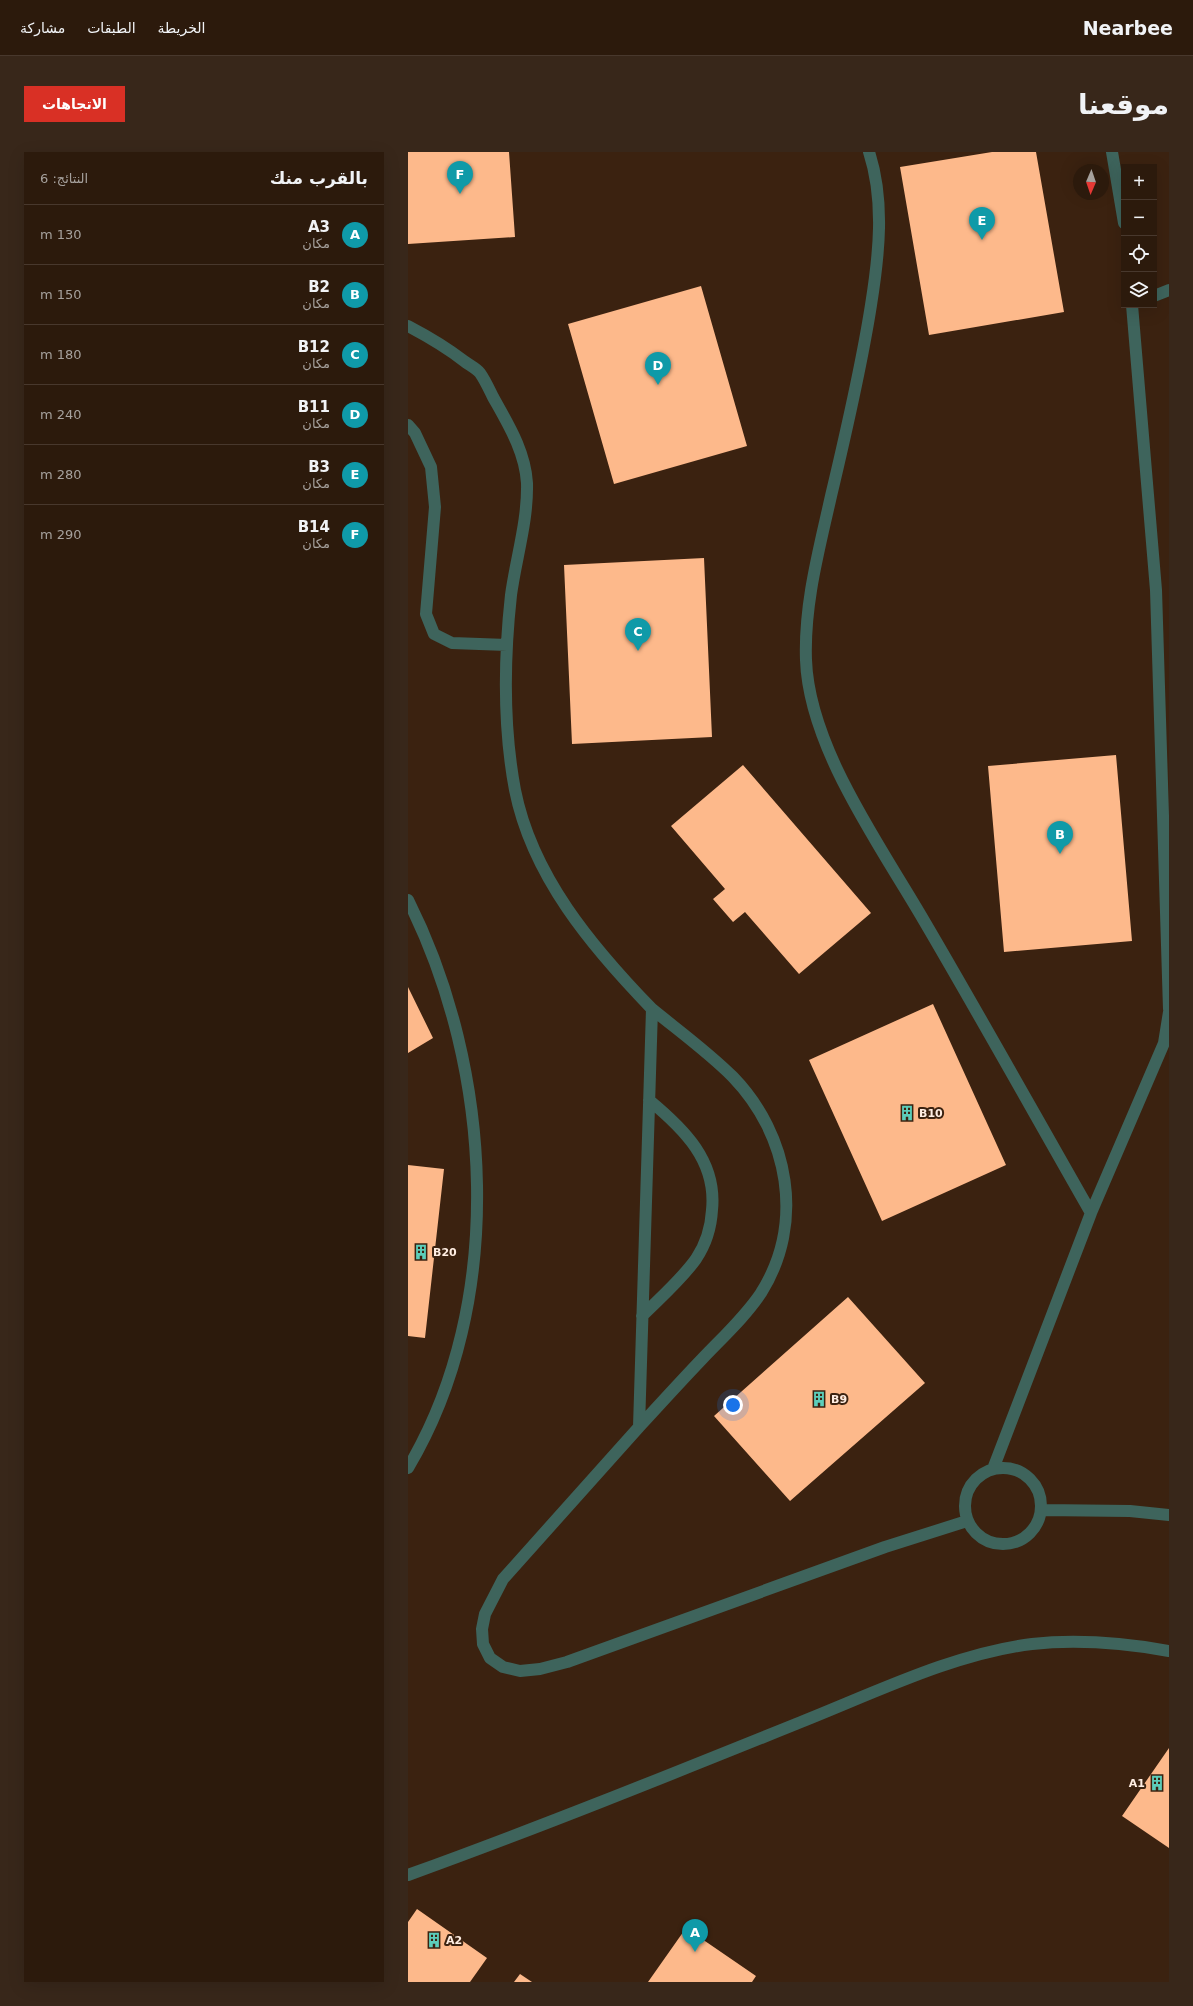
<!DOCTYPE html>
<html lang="ar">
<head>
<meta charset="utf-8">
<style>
  body { margin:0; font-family:"DejaVu Sans","Noto Sans Arabic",sans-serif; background:#38271a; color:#f1f3f6; direction:rtl }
  .controls { position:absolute; right:12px; top:12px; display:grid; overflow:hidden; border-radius:0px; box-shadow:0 4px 16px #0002 }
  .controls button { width:36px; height:36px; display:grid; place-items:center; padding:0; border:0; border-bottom:1px solid #48382d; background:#2c1a0c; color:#f1f3f6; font:20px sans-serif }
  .compass { position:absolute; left:665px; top:12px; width:36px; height:36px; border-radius:50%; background:#2c1a0c; box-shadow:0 4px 16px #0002; rotate:182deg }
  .you { position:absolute; left:325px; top:1253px; width:14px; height:14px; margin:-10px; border:3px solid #fff; border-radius:50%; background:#1a73e8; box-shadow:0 0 0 6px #1a73e833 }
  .badge { display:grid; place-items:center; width:26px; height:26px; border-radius:50%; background:#d93025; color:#fff; font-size:13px; font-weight:700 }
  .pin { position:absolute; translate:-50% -33px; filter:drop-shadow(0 1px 2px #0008) }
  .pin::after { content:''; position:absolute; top:21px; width:14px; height:12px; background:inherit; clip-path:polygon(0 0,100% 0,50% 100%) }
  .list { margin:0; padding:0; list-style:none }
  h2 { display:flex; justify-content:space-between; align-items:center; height:52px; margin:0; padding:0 16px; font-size:17px }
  h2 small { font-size:13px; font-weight:400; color:#a6a19d }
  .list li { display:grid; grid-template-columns:26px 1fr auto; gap:12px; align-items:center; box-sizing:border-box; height:60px; padding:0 16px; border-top:1px solid #48382d }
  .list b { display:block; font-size:15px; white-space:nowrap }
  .list p { margin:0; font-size:13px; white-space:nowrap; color:#a6a19d }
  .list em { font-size:13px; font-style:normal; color:#a6a19d }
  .icon { flex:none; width:22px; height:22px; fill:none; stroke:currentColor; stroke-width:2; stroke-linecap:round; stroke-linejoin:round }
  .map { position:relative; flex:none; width:761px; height:1830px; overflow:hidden; direction:ltr; border-radius:0px }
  header { display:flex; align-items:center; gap:24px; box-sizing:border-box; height:56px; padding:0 20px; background:#2c1a0c; border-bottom:1px solid #48382d }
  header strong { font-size:19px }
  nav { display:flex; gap:22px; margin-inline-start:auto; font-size:14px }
  .intro { display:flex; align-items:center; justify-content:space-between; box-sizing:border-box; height:96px; padding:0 24px }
  h1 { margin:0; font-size:28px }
  .button { padding:10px 18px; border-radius:0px; background:#d93025; color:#fff; font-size:14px; font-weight:700 }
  main { display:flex; gap:24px; padding:0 24px }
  aside { flex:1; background:#2c1a0c; border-radius:0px; box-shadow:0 4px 16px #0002 }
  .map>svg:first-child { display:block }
  .building { fill:#fdb98b }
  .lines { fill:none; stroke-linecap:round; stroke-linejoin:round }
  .minor { stroke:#3e645c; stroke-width:12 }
  .labels { text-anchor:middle; stroke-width:4; stroke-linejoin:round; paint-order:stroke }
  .poi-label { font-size:11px; font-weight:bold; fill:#ffeee3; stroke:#3b2210; text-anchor:start }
</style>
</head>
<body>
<header>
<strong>Nearbee</strong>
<nav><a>الخريطة</a><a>الطبقات</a><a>مشاركة</a></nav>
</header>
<div class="intro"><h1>موقعنا</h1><a class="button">الاتجاهات</a></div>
<main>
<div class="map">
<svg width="761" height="1830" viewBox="0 0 761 1830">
  <rect width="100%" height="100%" fill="#3b2210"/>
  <!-- building -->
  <path class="building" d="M0 0H101L107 85 0 92Z
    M584 0H628L656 160 521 183 492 15Z
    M293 134 339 294 206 332 160 172Z
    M296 406 304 585 164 592 156 413Z
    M708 603 724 789 596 800 580 614Z
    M335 613 463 761 391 822 337 760 325 770 305 747 317 737 263 674Z
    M0 835 25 886 0 901Z
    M525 852 598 1013 474 1069 401 908Z
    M0 1013 36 1017 17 1186 0 1184Z
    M440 1145 517 1231 382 1349 306 1264Z
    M761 1596V1696L714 1664Z
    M9 1757 79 1806 62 1830H0V1770Z
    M278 1776 348 1824 344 1830H240Z
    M112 1822 124 1830H106Z"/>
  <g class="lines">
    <!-- minor -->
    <path class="minor" d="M461 0C477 49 471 103 463 153 453 217 438 281 423 344 411 398 396 452 398 508 401 595 472 693 515 767 572 864 627 963 683 1061
      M704 0 716 71
      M746 144 761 138
      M724 153 748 438 761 857
      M0 174C21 185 38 195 56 209 61 213 68 216 72 221 77 228 81 237 85 245 100 272 117 299 119 331 120 369 108 406 103 443 96 507 95 574 107 638 124 724 184 795 244 857L231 1275 95 1427 77 1462 74 1477 75 1492 82 1506 95 1515 112 1519 132 1517 159 1510 477 1395 559 1369
      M0 273 7 281 23 315 27 355 18 462 26 482 44 491 99 493
      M0 748C85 917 99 1150 0 1316
      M234 1164C252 1146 273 1128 288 1107 298 1092 303 1076 304 1058 309 1009 276 977 241 948
      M231 1275C252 1252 273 1229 295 1206 315 1185 337 1165 353 1141 397 1071 381 983 325 925 300 900 271 879 244 857
      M557 1354a38 38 0 1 1 76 0a38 38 0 1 1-76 0Z
      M585 1317 683 1061 756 891 761 860
      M634 1358 722 1359 761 1363
      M0 1723C130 1676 259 1624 388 1572 462 1543 546 1501 624 1492 670 1487 716 1491 761 1499"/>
  </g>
  <!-- icons -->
  <defs>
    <symbol id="building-bare" viewBox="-9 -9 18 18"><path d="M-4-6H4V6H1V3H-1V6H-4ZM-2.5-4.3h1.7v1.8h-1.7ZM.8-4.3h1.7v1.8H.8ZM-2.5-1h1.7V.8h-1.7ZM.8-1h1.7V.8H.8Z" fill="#5cceba" stroke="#3b2210" stroke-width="2.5" paint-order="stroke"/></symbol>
  </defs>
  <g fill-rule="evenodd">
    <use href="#building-bare" x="488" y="950" width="22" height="22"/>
    <use href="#building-bare" x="2" y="1089" width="22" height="22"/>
    <use href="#building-bare" x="400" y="1236" width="22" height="22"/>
    <use href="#building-bare" x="738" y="1620" width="22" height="22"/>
    <use href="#building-bare" x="15" y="1777" width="22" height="22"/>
  </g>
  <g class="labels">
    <!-- poi labels -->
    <g class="poi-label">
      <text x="511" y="965">B10</text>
      <text x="25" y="1104">B20</text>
      <text x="423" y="1251">B9</text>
      <text x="737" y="1635" text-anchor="end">A1</text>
      <text x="38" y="1792">A2</text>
    </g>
  </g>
</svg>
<div class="controls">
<button>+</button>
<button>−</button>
<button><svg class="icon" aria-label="locate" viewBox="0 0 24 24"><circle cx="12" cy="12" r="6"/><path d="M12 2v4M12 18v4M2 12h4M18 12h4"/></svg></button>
<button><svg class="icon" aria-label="layers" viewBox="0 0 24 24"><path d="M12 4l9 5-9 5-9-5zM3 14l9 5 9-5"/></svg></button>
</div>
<svg class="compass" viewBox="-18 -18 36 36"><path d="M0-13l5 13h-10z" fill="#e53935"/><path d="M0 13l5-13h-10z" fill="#a6a19d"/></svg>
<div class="you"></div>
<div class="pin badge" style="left:287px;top:1800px;background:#0f9aa8">A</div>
<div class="pin badge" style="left:652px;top:702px;background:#0f9aa8">B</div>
<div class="pin badge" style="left:230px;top:499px;background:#0f9aa8">C</div>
<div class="pin badge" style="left:250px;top:233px;background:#0f9aa8">D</div>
<div class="pin badge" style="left:574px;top:88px;background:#0f9aa8">E</div>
<div class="pin badge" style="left:52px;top:42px;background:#0f9aa8">F</div>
</div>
<aside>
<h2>بالقرب منك<small>النتائج: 6</small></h2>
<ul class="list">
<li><span class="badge" style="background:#0f9aa8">A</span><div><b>A3</b><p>مكان</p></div><em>130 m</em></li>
<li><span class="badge" style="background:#0f9aa8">B</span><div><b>B2</b><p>مكان</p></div><em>150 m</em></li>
<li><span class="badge" style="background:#0f9aa8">C</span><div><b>B12</b><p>مكان</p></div><em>180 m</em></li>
<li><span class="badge" style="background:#0f9aa8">D</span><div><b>B11</b><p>مكان</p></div><em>240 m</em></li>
<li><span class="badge" style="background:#0f9aa8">E</span><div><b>B3</b><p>مكان</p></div><em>280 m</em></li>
<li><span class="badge" style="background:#0f9aa8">F</span><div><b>B14</b><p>مكان</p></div><em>290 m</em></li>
</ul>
</aside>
</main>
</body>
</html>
